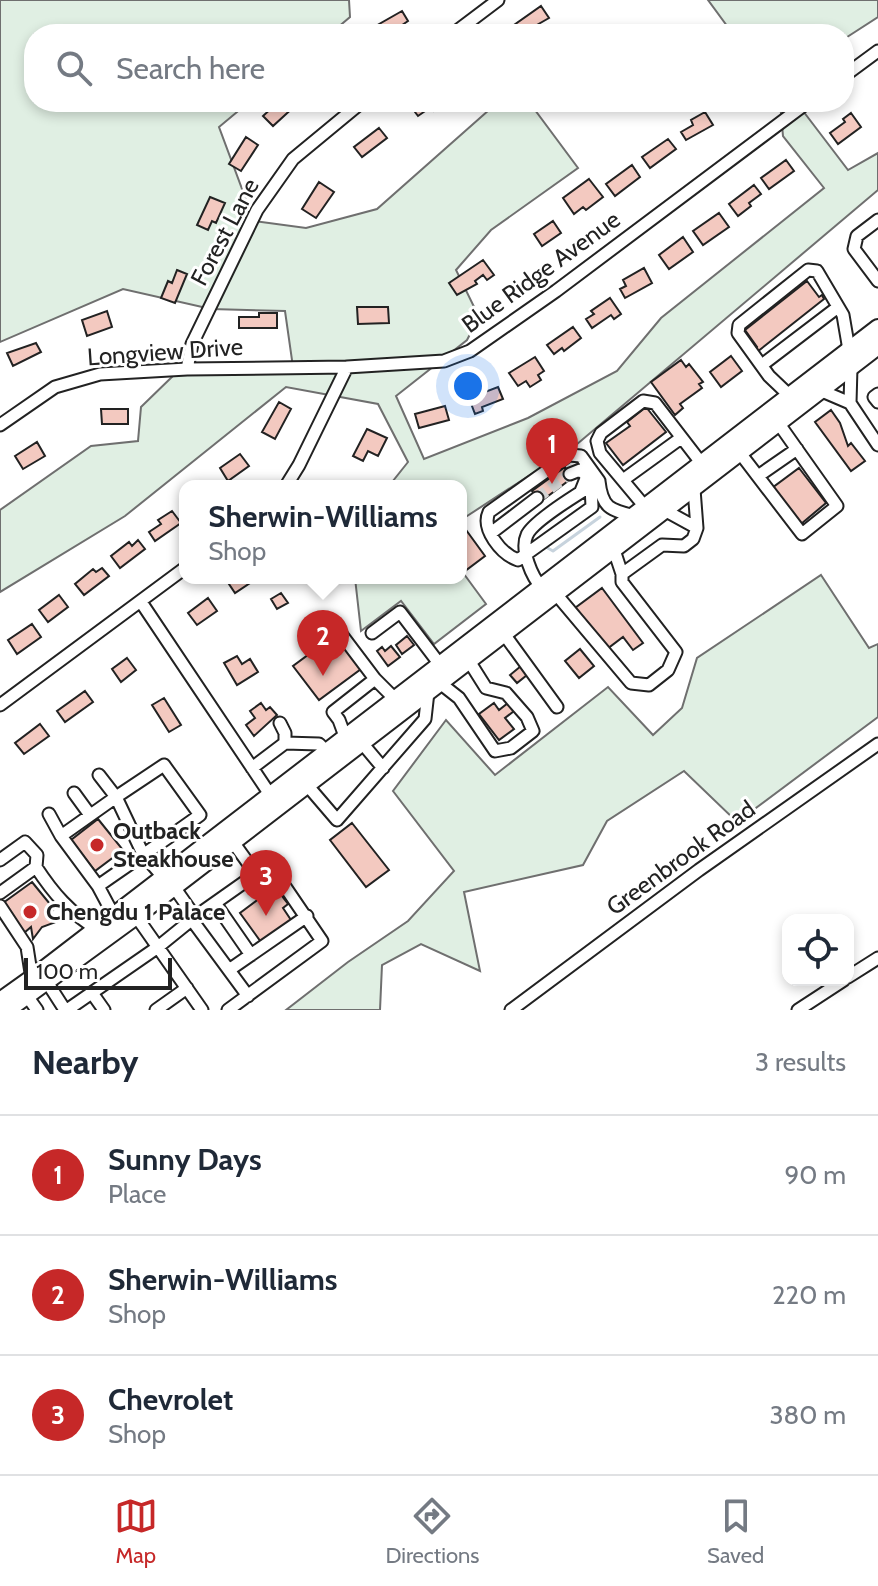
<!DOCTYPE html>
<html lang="en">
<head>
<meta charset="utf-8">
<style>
  body { margin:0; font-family:Cabin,sans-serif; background:#f2f2f3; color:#1f2937 }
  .controls { position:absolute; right:24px; bottom:24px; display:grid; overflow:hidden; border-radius:16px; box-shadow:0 4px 12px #0003 }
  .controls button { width:72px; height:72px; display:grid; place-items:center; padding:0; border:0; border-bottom:2px solid #e0e1e3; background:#fff; color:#1f2937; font:40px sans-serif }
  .scale { position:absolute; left:24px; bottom:20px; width:148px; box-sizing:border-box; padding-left:8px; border:4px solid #222; border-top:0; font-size:22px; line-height:28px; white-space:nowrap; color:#222; -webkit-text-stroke:6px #fff; paint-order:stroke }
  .you { position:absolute; left:468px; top:386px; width:28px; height:28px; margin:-20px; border:6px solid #fff; border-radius:50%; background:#1a73e8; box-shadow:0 0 0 12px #1a73e833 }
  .badge { display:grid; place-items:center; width:52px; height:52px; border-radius:50%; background:#c62828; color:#fff; font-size:26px; font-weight:700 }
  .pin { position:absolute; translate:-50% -66px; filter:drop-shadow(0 2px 4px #0008) }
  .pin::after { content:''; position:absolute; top:42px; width:28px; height:24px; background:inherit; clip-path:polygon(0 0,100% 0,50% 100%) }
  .popup { position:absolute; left:179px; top:480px; width:288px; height:104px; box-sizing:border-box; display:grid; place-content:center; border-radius:16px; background:#fff; filter:drop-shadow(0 2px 6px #0005); font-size:26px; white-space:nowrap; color:#747a83 }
  .popup b { font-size:30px; color:#1f2937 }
  .popup::after { content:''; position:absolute; left:50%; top:100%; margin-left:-16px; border:16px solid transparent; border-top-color:#fff }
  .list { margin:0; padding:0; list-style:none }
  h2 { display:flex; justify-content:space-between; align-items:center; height:104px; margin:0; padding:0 32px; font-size:34px }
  h2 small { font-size:26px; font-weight:400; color:#747a83 }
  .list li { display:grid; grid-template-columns:52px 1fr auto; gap:24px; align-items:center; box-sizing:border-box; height:120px; padding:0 32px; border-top:2px solid #e0e1e3 }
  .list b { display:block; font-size:30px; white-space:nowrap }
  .list p { margin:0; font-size:26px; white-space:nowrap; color:#747a83 }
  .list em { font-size:26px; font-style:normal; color:#747a83 }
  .icon { flex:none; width:44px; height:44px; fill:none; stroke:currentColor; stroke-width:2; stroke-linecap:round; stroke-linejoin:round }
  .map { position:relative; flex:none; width:878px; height:1010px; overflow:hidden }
  .search { position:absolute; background:#fff; box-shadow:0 4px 12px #0003; left:24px; right:24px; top:24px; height:88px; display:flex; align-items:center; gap:20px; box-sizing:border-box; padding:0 28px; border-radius:32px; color:#747a83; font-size:30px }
  .sheet { height:464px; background:#fff }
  nav { display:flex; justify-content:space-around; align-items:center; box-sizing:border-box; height:112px; border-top:2px solid #e0e1e3; background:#fff; font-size:22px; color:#747a83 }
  nav a { display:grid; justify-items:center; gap:4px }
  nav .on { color:#c62828 }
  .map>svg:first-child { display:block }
  .green { fill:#e0efe3; stroke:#6f6f6f; stroke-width:2 }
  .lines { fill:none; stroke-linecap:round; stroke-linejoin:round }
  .stream { stroke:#c7d3dd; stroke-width:3 }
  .building { fill:#f3c9c0; stroke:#222; stroke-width:2 }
  .minor-tunnel { stroke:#d3d3d3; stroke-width:11; stroke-dasharray:11 5.5; stroke-linecap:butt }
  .minor-casing { stroke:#222; stroke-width:15 }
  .highway-casing { stroke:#222; stroke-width:20 }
  .minor { stroke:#fff; stroke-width:11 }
  .highway { stroke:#fff; stroke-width:16 }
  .poi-dot { fill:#c62828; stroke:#fff; stroke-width:3 }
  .labels { text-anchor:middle; stroke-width:6; stroke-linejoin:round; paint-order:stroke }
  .street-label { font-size:24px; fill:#222; stroke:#fff }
  .poi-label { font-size:24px; font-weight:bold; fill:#222; stroke:#fff; text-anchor:start }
</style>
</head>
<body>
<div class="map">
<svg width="878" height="1010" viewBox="0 0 878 1010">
  <rect width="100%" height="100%" fill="#fff"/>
  <!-- green -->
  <path class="green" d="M0 0H349L350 17 330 34H34V102H249L219 127 254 221 306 228 377 209 498 102H529L578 168 491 230 456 270 479 317 467 340 396 396 424 459 528 418 617 371 661 318 824 188 783 136 780 102H803L800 107 848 170 878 153V190L576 445 461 520V486H389L408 462 378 404 286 387 125 516 0 592V510L91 446 138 441 141 407 176 373 293 367 285 311 211 309 123 289 0 342Z
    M708 0H878V17L844 39V34H733Z
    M461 570 486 604 434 644 401 601 361 631 355 578H461Z
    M821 575 869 648 878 644V717L737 822 684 771 607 821 583 865 464 892 480 971 421 944 382 965 380 1010H286L348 962 408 921 454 871 393 791 446 720 495 775 608 687 653 735 682 708 697 658Z"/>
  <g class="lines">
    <!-- stream -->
    <path class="stream" d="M544 546 553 551 600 517"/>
  </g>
  <!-- building -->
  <path class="building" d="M541 6 549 18 521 34 514 25Z
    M402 11 408 21 389 34H380L374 27Z
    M283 102H293L296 105 273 126 263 116 276 104 278 107Z
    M412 102H447L434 111 431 107 418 116 409 104Z
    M705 112 713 125 686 140 681 132 693 125 691 120Z
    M851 113 861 127 838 144 830 133 845 122 843 119Z
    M379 128 387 138 362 157 354 147Z
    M246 137 258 145 241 171 229 164Z
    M668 139 676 149 650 168 642 157Z
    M786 160 794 171 769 189 761 178Z
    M632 165 640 177 615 196 606 184Z
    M589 179 603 197 586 210 583 207 574 214 563 198Z
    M319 182 334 192 316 218 302 209Z
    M754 185 761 194 749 203 751 206 738 216 729 204Z
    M210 197 225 203 216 223 212 221 208 230 197 225Z
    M719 213 729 227 703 245 693 231Z
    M553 221 561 233 542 246 534 234Z
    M683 237 693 252 669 269 659 255Z
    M483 260 494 275 487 280 483 275 475 281 477 284 457 295 449 283Z
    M644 268 652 283 625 298 620 289 626 286 623 280Z
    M177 270 187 274 175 303 161 298 168 281 172 283Z
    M807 281 819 297 822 295 824 299 757 352 755 349 757 347 745 330Z
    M610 298 621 314 614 319 611 315 592 328 586 319 594 314 591 311Z
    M357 307H388L389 323 358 324Z
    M107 311 112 327 87 336 82 320Z
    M259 313H277V328H239V317H259Z
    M573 327 581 338 564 351 562 348 554 354 547 345Z
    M36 343 41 352 13 366 7 353Z
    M731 356 742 371 721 387 710 372Z
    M535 357 544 371 538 375 541 380 530 387 526 381 518 386 509 373Z
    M681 360 686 367 689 364 703 382 699 384 702 388 680 404 683 408 675 415 651 382Z
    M498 387 503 399 482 407 483 411 475 414 469 398Z
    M279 402 291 409 275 439 262 432Z
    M445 406 449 420 419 428 415 414Z
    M646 407 666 432 623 465 606 443 630 426 627 422Z
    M101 409H128V424H102Z
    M831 410 840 423 848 446 851 443 865 461 851 471 815 422Z
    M367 429 387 438 378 456 368 451 363 461 353 456Z
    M37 442 45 456 23 469 15 456Z
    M240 454 249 466 228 481 220 468Z
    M565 467 572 478 540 502 532 491Z
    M799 468 826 503 801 524 772 488Z
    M172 511 181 523 155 541 149 532 161 524 158 520Z
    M461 523 485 556 465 571 461 566Z
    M138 540 145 549 120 568 111 556 129 542 132 546Z
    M102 568 109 576 84 595 75 584 93 569 96 572Z
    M232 578H255L256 579 235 593 227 581Z
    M602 588 643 643 633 650 623 637 607 649 575 608Z
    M281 593 288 603 277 609 271 599Z
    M59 595 68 607 48 622 39 610Z
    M208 598 217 611 197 625 188 613Z
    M32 624 41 637 17 654 8 640Z
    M335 635 361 669 319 700 293 666Z
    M407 636 414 645 402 654 396 645Z
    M391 646 400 657 388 666 377 651 382 647 385 651Z
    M580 649 594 666 579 678 565 661Z
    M237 656 242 664 250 659 258 672 237 685 224 663Z
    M127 658 136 670 121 682 112 669Z
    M521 666 527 675 517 683 510 675Z
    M85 691 93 702 65 722 57 711Z
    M164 698 181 725 169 732 152 705Z
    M261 703 266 710 270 707 277 715 254 736 246 725 255 718 250 711Z
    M494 703 499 710 508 703 514 711 505 718 514 729 499 740 479 714Z
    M40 724 49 736 24 754 15 743Z
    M98 819 123 850 95 871 71 840Z
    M352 823 389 870 366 887 330 840Z
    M32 882 54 909 48 915 56 922 42 927 33 939 31 927 24 933 3 903Z
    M275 887 288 904 283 908 291 920 261 942 240 913Z"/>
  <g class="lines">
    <!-- minor-tunnel -->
    <path class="minor-tunnel" d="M537 498 570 474"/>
    <defs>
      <path id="minor" d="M453 34 498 0
        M844 76 878 51
        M878 220 857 236 854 249 878 281
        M762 365 838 307
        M187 369 192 344 257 210 293 159 362 102
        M822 391 850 403 851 367
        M878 394 874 397 878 402
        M790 396 769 376 738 333 739 325 808 270 817 271 843 315 849 350
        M850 403 878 445
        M0 425 55 387 100 374 187 369 347 367
        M740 453 802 534 837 506 779 424
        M570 474 580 470 587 476 581 491
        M758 476 797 449
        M623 480 681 438
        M286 486 299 465 347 367 444 361 470 351 556 291 808 102
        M591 486 592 507 518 560C501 554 481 529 489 512L569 455 581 456 599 481
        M646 508 600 453 597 441 601 433 643 401 655 403 702 464
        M666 511 697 528 694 489
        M491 533 537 498
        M614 550 622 574 662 545 684 546 693 539 697 528
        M542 588C532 577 520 550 527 535 533 521 584 490 599 481 602 508 610 510 635 516
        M556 594 631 683 649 685 668 670 676 652 622 582V574
        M141 602 271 796
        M338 630 375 679 396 700
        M372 633 400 612 441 666
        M504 634 557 707
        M440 683 459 698 495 751 511 748 533 731 527 717 506 693 486 688 469 661
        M0 705 185 568
        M280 723 285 733V743
        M346 739 339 720 333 712 375 679
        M362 743 383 768
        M252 768 285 743 319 744 328 753
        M99 775 116 797 61 836 98 886 114 916
        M307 785 337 820 425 719 428 692
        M74 793 90 815
        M49 814 61 836
        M233 842 256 874
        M0 860 25 842 37 855 36 867
        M98 886C132 862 167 839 200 815L164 765 116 797 143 854 164 878
        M174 887 195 917 256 874 275 872 322 941 228 1010
        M0 893 36 867C53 893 70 913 97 929
        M215 903 251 955
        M0 906 27 947 32 979
        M136 916 202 1010
        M192 920 248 996
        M229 970 307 916
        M848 977 878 958
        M47 982 65 1010
        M92 993 104 1010
        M27 996 37 1010
        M67 1010 158 947 195 917
        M156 1010 187 988
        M511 1010 699 870 878 744
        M798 1010 844 980"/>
      <path id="highway" d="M0 1001 38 974 878 328
        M7 1010 136 916 878 346"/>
    </defs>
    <!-- minor casing -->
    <use href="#minor" class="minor-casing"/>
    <!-- highway casing -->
    <use href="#highway" class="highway-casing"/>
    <!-- minor -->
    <use href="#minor" class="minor"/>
    <!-- highway -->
    <use href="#highway" class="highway"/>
  </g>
  <!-- markers -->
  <g class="poi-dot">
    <circle cx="97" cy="845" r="8"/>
    <circle cx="30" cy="912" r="8"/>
  </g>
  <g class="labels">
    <!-- street labels -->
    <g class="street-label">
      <text transform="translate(225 232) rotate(-62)" y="8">Forest Lane</text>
      <text transform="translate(541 272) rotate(-36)" y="8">Blue Ridge Avenue</text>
      <text transform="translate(165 352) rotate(-4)" y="8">Longview Drive</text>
      <text transform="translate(681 858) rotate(-36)" y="8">Greenbrook Road</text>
    </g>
    <!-- poi labels -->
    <g class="poi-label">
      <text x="113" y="839">Outback<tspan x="113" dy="28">Steakhouse</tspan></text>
      <text x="46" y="920">Chengdu 1 Palace</text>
    </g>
  </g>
</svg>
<div class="controls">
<button><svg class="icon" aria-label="locate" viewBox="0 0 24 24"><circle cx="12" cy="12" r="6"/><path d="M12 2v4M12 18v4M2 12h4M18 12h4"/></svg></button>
</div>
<div class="scale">100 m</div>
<div class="you"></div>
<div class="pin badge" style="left:552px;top:484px">1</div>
<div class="pin badge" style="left:323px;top:676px">2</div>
<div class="popup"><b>Sherwin-Williams</b>Shop</div>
<div class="pin badge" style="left:266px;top:916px">3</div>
<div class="search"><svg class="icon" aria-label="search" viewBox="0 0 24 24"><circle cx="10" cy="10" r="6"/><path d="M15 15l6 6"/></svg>Search here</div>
</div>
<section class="sheet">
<h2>Nearby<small>3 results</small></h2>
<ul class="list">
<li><span class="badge">1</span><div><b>Sunny Days</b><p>Place</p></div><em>90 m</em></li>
<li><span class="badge">2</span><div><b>Sherwin-Williams</b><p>Shop</p></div><em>220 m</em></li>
<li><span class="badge">3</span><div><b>Chevrolet</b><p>Shop</p></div><em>380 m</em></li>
</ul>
</section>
<nav>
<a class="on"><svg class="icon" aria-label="map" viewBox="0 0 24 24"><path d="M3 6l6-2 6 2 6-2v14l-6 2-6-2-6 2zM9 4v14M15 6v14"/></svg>Map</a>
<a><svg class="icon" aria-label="directions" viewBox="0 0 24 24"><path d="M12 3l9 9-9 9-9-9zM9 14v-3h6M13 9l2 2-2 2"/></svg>Directions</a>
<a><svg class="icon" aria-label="saved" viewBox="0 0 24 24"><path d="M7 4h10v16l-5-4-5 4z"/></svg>Saved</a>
</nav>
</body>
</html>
